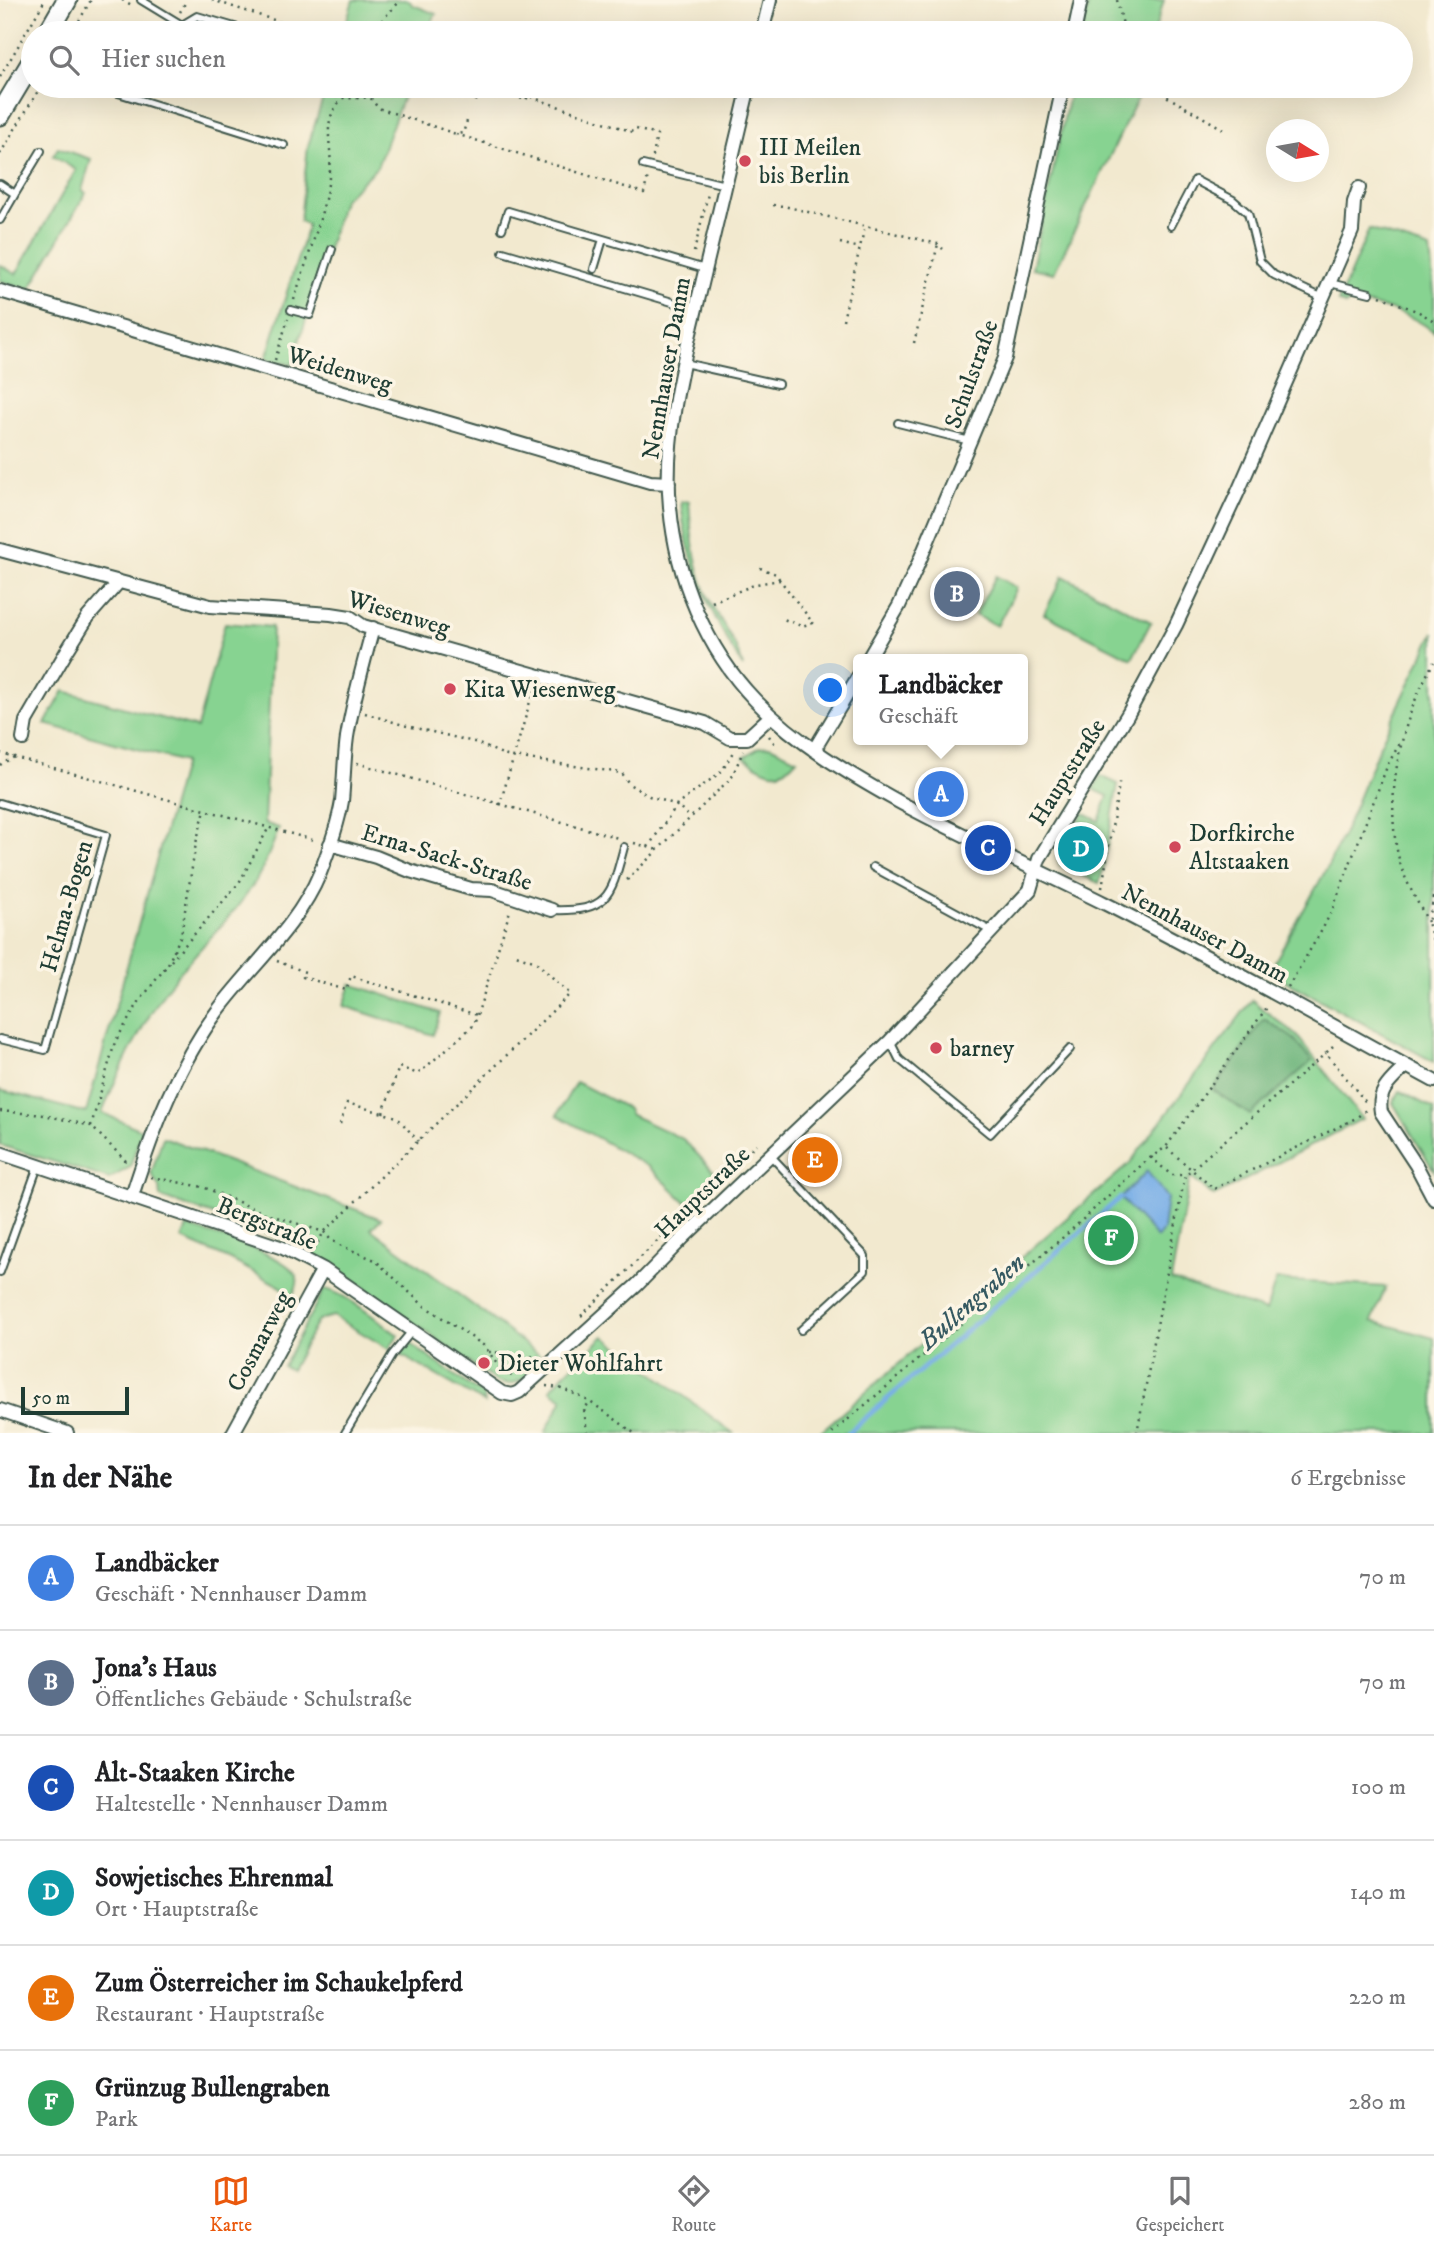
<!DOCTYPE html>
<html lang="de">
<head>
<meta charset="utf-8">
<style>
  body { margin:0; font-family:"IM FELL DW Pica",serif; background:#f6f6f6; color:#202124 }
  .compass { position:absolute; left:1266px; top:119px; width:63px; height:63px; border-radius:50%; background:#fff; box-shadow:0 7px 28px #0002; rotate:101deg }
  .scale { position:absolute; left:21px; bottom:18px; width:108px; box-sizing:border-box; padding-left:7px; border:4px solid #1f3d34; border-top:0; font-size:19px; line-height:24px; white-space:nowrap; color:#1f3d34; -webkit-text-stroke:5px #fcf5e5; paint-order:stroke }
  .you { position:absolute; left:831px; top:691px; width:24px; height:24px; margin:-18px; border:5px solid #fff; border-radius:50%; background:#1a73e8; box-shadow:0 0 0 10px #1a73e833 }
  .badge { display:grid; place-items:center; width:46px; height:46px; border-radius:50%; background:#ea580c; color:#fff; font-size:23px; font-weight:700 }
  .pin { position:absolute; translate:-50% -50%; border:4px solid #fff; box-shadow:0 2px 7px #0006 }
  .popup { position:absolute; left:853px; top:654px; width:175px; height:91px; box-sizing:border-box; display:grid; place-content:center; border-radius:7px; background:#fff; filter:drop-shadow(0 2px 5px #0005); font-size:23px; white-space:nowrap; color:#757577 }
  .popup b { font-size:26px; color:#202124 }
  .popup::after { content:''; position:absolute; left:50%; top:100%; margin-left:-14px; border:14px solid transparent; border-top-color:#fff }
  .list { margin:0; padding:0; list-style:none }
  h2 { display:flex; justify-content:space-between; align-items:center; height:91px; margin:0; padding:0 28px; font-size:30px }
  h2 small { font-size:23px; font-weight:400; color:#757577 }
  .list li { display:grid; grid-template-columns:46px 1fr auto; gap:21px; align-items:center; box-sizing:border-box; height:105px; padding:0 28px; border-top:2px solid #e0e0e0 }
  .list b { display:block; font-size:26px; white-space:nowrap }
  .list p { margin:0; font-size:23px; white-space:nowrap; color:#757577 }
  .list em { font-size:23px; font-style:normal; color:#757577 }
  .icon { flex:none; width:38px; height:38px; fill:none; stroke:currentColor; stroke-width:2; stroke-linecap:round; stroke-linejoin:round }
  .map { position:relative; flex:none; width:1434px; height:1433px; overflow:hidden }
  .search { position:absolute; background:#fff; box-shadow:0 7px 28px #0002; left:21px; right:21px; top:21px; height:77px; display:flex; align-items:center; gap:18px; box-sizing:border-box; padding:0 24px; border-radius:38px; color:#757577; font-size:26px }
  .sheet { height:721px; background:#fff }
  nav { display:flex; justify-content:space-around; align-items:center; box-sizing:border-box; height:98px; border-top:2px solid #e0e0e0; background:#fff; font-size:19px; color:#757577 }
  nav a { display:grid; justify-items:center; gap:4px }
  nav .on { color:#ea580c }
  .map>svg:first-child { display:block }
  .green { fill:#87d391; stroke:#538862; stroke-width:2 }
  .forest { fill:#6db57b; stroke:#467958; stroke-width:2 }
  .water { fill:#78aee7; stroke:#4c768e; stroke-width:2 }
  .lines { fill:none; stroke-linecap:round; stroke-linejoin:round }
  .stream { stroke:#78aee7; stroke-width:4.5 }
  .lane-casing { stroke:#3f574b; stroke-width:10 }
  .street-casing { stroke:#3f574b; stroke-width:16 }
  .primary-casing { stroke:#3f574b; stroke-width:23 }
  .path { stroke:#3f574b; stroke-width:2.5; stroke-dasharray:2 5; stroke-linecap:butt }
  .lane { stroke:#fff; stroke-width:6 }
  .street { stroke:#fff; stroke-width:12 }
  .primary { stroke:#fff; stroke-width:19 }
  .poi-dot { fill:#d1495b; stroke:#fcf5e5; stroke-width:2.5 }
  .labels { text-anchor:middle; stroke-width:7; stroke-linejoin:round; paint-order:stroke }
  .poi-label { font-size:24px; fill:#1f3d34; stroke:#fcf5e5; text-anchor:start }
  .street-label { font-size:24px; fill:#1f3d34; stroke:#fcf5e5 }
  .water-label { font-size:26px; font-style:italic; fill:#355961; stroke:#fcf5e5 }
</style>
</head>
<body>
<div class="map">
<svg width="1434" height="1433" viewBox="0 0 1434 1433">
  <rect width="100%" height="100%" fill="#fcf5e5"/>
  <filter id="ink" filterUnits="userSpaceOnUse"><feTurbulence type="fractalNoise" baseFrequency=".0143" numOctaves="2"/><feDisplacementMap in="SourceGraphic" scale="14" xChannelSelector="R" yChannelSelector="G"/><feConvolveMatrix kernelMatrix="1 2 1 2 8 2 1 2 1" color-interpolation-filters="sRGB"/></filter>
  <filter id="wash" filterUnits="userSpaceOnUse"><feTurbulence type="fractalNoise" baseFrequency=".00686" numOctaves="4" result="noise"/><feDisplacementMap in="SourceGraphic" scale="28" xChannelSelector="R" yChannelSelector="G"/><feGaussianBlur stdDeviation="1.57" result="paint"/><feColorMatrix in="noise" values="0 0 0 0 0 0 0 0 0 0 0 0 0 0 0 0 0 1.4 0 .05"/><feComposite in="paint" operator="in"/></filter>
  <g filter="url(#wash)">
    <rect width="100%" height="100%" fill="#f2e9cf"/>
    <!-- green -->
    <path class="green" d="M353 0H408L413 5 436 14 426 33H343Z
      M1089 0H1164L1154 33H1082Z
      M327 86H407L377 167 343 200 292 365 266 359 308 225 300 221 308 146Z
      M1071 86H1141V91L1054 273 1032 268Z
      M58 148 91 159 82 190 86 193 30 289 0 281V265L16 274 76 170 53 156Z
      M1369 229 1430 249 1434 294V332C1411 313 1377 304 1349 302L1345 305 1338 302Z
      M689 501C691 536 695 571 711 603 722 624 737 643 743 667 711 616 686 563 681 502Z
      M996 576 1017 588 997 626 975 615Z
      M1063 576 1151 622 1132 659 1044 614Z
      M225 623 272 627 264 823 279 828C272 847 265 865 255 882 229 923 191 954 163 994 138 1032 118 1072 102 1113L142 1130 130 1167 109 1179 0 1145V1090L86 1113 184 762 45 724 64 691 197 728Z
      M1434 632V1062L1269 972 1327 868 1346 828 1380 745Z
      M770 746 797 759C778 782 764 771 744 757L760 747Z
      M1101 776 1118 784 1103 870 1099 883 1060 865 1057 856 1083 813 1099 821 1108 796 1093 789Z
      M351 984 440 1013 433 1035 344 1006Z
      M1252 1000 1297 1036 1362 1119 1214 1196 1190 1177 1171 1280 1266 1311 1276 1280 1386 1287 1372 1321 1434 1338V1433H819L1129 1164Z
      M576 1082 627 1108 631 1115 683 1139 718 1176 689 1205 649 1167 557 1115Z
      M1400 1091 1434 1109V1171L1393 1103Z
      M163 1137 381 1219 371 1229 545 1359C531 1373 518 1389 497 1382L337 1268C282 1235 221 1218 160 1197L159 1187 151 1174Z
      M187 1227C209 1234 292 1255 297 1278 299 1287 291 1296 287 1304L283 1288 231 1260 182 1239Z
      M324 1289C343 1291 381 1323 398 1335L389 1349 333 1316 318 1320 291 1370 283 1366Z
      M604 1336 733 1433H545L563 1399 550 1390 563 1375Z
      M409 1343 484 1396 485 1403 401 1355Z"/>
    <!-- forest -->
    <path class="forest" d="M1263 1020H1266L1294 1039 1312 1061 1250 1115 1213 1090Z"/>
    <!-- water -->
    <path class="water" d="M1147 1171 1167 1198 1163 1230 1157 1238 1120 1198Z"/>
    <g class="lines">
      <!-- stream -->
      <path class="stream" d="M848 1433 1120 1198"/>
    </g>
  </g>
  <g filter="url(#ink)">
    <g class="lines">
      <defs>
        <path id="lane" d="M141 0 182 25 190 33
          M182 25 197 16 255 33
          M96 86 284 145
          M643 165 725 185
          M0 184 15 194 41 151
          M0 220 15 194
          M1171 226 1195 180 1233 200 1248 213 1260 261 1274 275 1323 298
          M502 229 508 211 705 269
          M503 252 696 309
          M594 269 603 239
          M1330 283 1370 293
          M291 310 310 315 332 249
          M684 363 778 384
          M898 423 970 441
          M0 803 106 835 45 1050 0 1039
          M873 867 991 931
          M552 910C609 912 611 896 624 847
          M890 1041 899 1059 990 1134 1070 1049
          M770 1155 865 1256V1271L801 1330
          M0 1272 38 1166
          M345 1433 392 1355 412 1331"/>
        <path id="street" d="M762 33 770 0
          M1074 33 1081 0
          M749 86C733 153 717 220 701 288 684 358 663 434 670 507 676 577 706 649 755 700 796 743 849 774 901 803 968 839 1038 870 1106 904 1217 960 1325 1022 1434 1081
          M0 291 650 482 669 483
          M0 550 210 606 331 614 350 617 363 626 705 723 730 738H747L771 716
          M868 659 899 606 916 569 1005 358 1063 86
          M23 739 26 721 68 649 88 617 118 583
          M814 750 859 675
          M330 844 376 857 410 871 471 889 492 890 552 910
          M1406 1066C1392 1080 1377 1090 1381 1112L1416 1165 1434 1199
          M0 1153 283 1248 323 1269 502 1393 512 1395 519 1392 637 1285 683 1238 890 1041 1030 890 1039 859 1128 714 1176 625 1237 494 1352 231 1354 202 1359 188
          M132 1196C153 1130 177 1065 219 1009 253 964 298 926 320 873 329 850 338 825 342 801 344 780 344 759 347 737 353 700 363 665 373 628
          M0 1410 67 1433
          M233 1433 323 1269"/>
        <path id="primary" d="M48 33 67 0
          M0 115 33 60"/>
      </defs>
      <!-- lane casing -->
      <use href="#lane" class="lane-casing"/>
      <!-- street casing -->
      <use href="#street" class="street-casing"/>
      <!-- primary casing -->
      <use href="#primary" class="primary-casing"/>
      <!-- path -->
      <path class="path" d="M122 0 134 6
        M212 0 314 33
        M1117 0 1125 33
        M180 12 187 0
        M72 33 91 0
        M375 33 383 19 401 0
        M0 77 45 0
        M306 86 321 90
        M318 86C330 101 353 99 370 97
        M376 86 370 97 378 108 456 134 463 133 468 118
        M474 86 476 90V103
        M480 86 526 100 528 96 633 132 636 129 657 135 653 156 655 157
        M1149 86 1223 129
        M456 134 644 193 648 176
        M0 154 41 86
        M773 205 784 206 938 244 943 249
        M840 243 860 248
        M694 252 708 194
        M1380 296 1419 312 1434 321
        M294 300C307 258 325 214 330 170 333 143 320 122 342 99
        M843 320 865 226
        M914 343 938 244
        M275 360 288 319
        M760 568 776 574 780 580
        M712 602 756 584 780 580 813 623 801 626 781 618
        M365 713 403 725 474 742 507 756 622 773 629 784 649 796 677 805 691 818
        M769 736 775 744
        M0 753 317 841
        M357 763 500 804 534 688
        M0 765 14 757
        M500 804 618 838
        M634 843 658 850
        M648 847 677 805 722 771 733 752
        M627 880 732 777 743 751
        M1102 888 1120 778
        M1434 897 1428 922 1434 945
        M1428 922C1418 902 1404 880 1399 859 1383 796 1402 716 1434 662
        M171 961 239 883 269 827
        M277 961 305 972 303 977 346 990 351 976 477 1015
        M1288 987 1322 930 1333 908 1388 764 1400 743
        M1333 1046 1326 1053 1368 1105
        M0 1111 44 1115 91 1126 128 1163
        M383 1113 399 1067 418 1074 474 1025 510 911
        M340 1124 347 1103 397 1117 418 1141
        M91 1126 115 1042 139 1002 168 964 181 935 196 843 205 810
        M1167 1148 1214 1189 1356 1118 1367 1109
        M1151 1157 1171 1175H1185
        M151 1177 203 1187 267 1214 324 1232 330 1239 342 1246 375 1260 423 1305 483 1345C497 1360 494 1368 516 1378
        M314 1249 324 1232 570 994 536 962 516 955
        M581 1316 756 1144
        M489 1352C501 1352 530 1358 538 1356
        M546 1386C579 1389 607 1414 634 1433
        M587 1433 584 1409 590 1402
        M832 1433 1068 1233 1147 1160 1166 1147 1268 1006
        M1137 1433 1185 1175 1326 1053"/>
      <!-- lane -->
      <use href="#lane" class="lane"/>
      <!-- street -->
      <use href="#street" class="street"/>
      <!-- primary -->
      <use href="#primary" class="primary"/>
    </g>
  </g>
  <!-- markers -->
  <g class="poi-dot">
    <circle cx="745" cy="161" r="7"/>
    <circle cx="450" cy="689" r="7"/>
    <circle cx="1175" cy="847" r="7"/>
    <circle cx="936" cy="1048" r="7"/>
    <circle cx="484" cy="1363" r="7"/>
  </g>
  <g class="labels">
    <!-- poi labels -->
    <g class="poi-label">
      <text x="759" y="155">III Meilen<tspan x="759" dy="28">bis Berlin</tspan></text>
      <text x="464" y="697">Kita Wiesenweg</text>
      <text x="1189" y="841">Dorfkirche<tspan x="1189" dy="28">Altstaaken</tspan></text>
      <text x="950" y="1056">barney</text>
      <text x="498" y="1371">Dieter Wohlfahrt</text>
    </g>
    <!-- street labels -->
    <g class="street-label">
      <text transform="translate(666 368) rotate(-80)" y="8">Nennhauser Damm</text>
      <text transform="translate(340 369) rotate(17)" y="8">Weidenweg</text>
      <text transform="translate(971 374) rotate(-70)" y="8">Schulstraße</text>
      <text transform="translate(399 613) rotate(17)" y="8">Wiesenweg</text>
      <text transform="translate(1067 772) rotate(-58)" y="8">Hauptstraße</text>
      <text transform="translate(447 857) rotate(17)" y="8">Erna-Sack-Straße</text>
      <text transform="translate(66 906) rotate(-74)" y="8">Helma-Bogen</text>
      <text transform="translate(1205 933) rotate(28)" y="8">Nennhauser Damm</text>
      <text transform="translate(702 1192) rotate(-44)" y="8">Hauptstraße</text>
      <text transform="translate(267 1223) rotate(22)" y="8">Bergstraße</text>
      <text transform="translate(259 1341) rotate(-62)" y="8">Cosmarweg</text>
    </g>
    <!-- water labels -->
    <g class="water-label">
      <text transform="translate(971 1301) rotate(-41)" y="9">Bullengraben</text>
    </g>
  </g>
</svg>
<svg class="compass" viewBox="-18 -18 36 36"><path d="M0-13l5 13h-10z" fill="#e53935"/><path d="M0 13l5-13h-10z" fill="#757577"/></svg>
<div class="scale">50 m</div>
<div class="you"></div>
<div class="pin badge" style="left:941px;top:794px;background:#3f7fe0">A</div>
<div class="popup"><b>Landbäcker</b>Geschäft</div>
<div class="pin badge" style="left:957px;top:594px;background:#5c6f8a">B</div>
<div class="pin badge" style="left:988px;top:848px;background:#1a4fb4">C</div>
<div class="pin badge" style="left:1081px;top:849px;background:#0f9aa8">D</div>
<div class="pin badge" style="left:815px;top:1160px;background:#e8710a">E</div>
<div class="pin badge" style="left:1111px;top:1238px;background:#2e9e5b">F</div>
<div class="search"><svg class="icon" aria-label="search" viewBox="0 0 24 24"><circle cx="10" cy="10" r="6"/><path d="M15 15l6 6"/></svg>Hier suchen</div>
</div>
<section class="sheet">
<h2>In der Nähe<small>6 Ergebnisse</small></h2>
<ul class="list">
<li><span class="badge" style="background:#3f7fe0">A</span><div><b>Landbäcker</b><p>Geschäft · Nennhauser Damm</p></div><em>70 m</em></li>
<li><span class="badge" style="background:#5c6f8a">B</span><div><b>Jona's Haus</b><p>Öffentliches Gebäude · Schulstraße</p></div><em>70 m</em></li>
<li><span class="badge" style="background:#1a4fb4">C</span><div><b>Alt-Staaken Kirche</b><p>Haltestelle · Nennhauser Damm</p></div><em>100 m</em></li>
<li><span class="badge" style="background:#0f9aa8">D</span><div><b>Sowjetisches Ehrenmal</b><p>Ort · Hauptstraße</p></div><em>140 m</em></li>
<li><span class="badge" style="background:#e8710a">E</span><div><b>Zum Österreicher im Schaukelpferd</b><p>Restaurant · Hauptstraße</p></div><em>220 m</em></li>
<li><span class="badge" style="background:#2e9e5b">F</span><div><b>Grünzug Bullengraben</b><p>Park</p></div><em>280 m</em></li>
</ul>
</section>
<nav>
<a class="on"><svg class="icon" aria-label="map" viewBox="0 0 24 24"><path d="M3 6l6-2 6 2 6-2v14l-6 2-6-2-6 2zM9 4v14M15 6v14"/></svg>Karte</a>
<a><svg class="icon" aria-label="directions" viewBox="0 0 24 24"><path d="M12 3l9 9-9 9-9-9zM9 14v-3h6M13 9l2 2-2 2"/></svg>Route</a>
<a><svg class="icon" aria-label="saved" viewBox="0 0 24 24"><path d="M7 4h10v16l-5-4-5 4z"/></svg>Gespeichert</a>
</nav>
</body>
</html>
